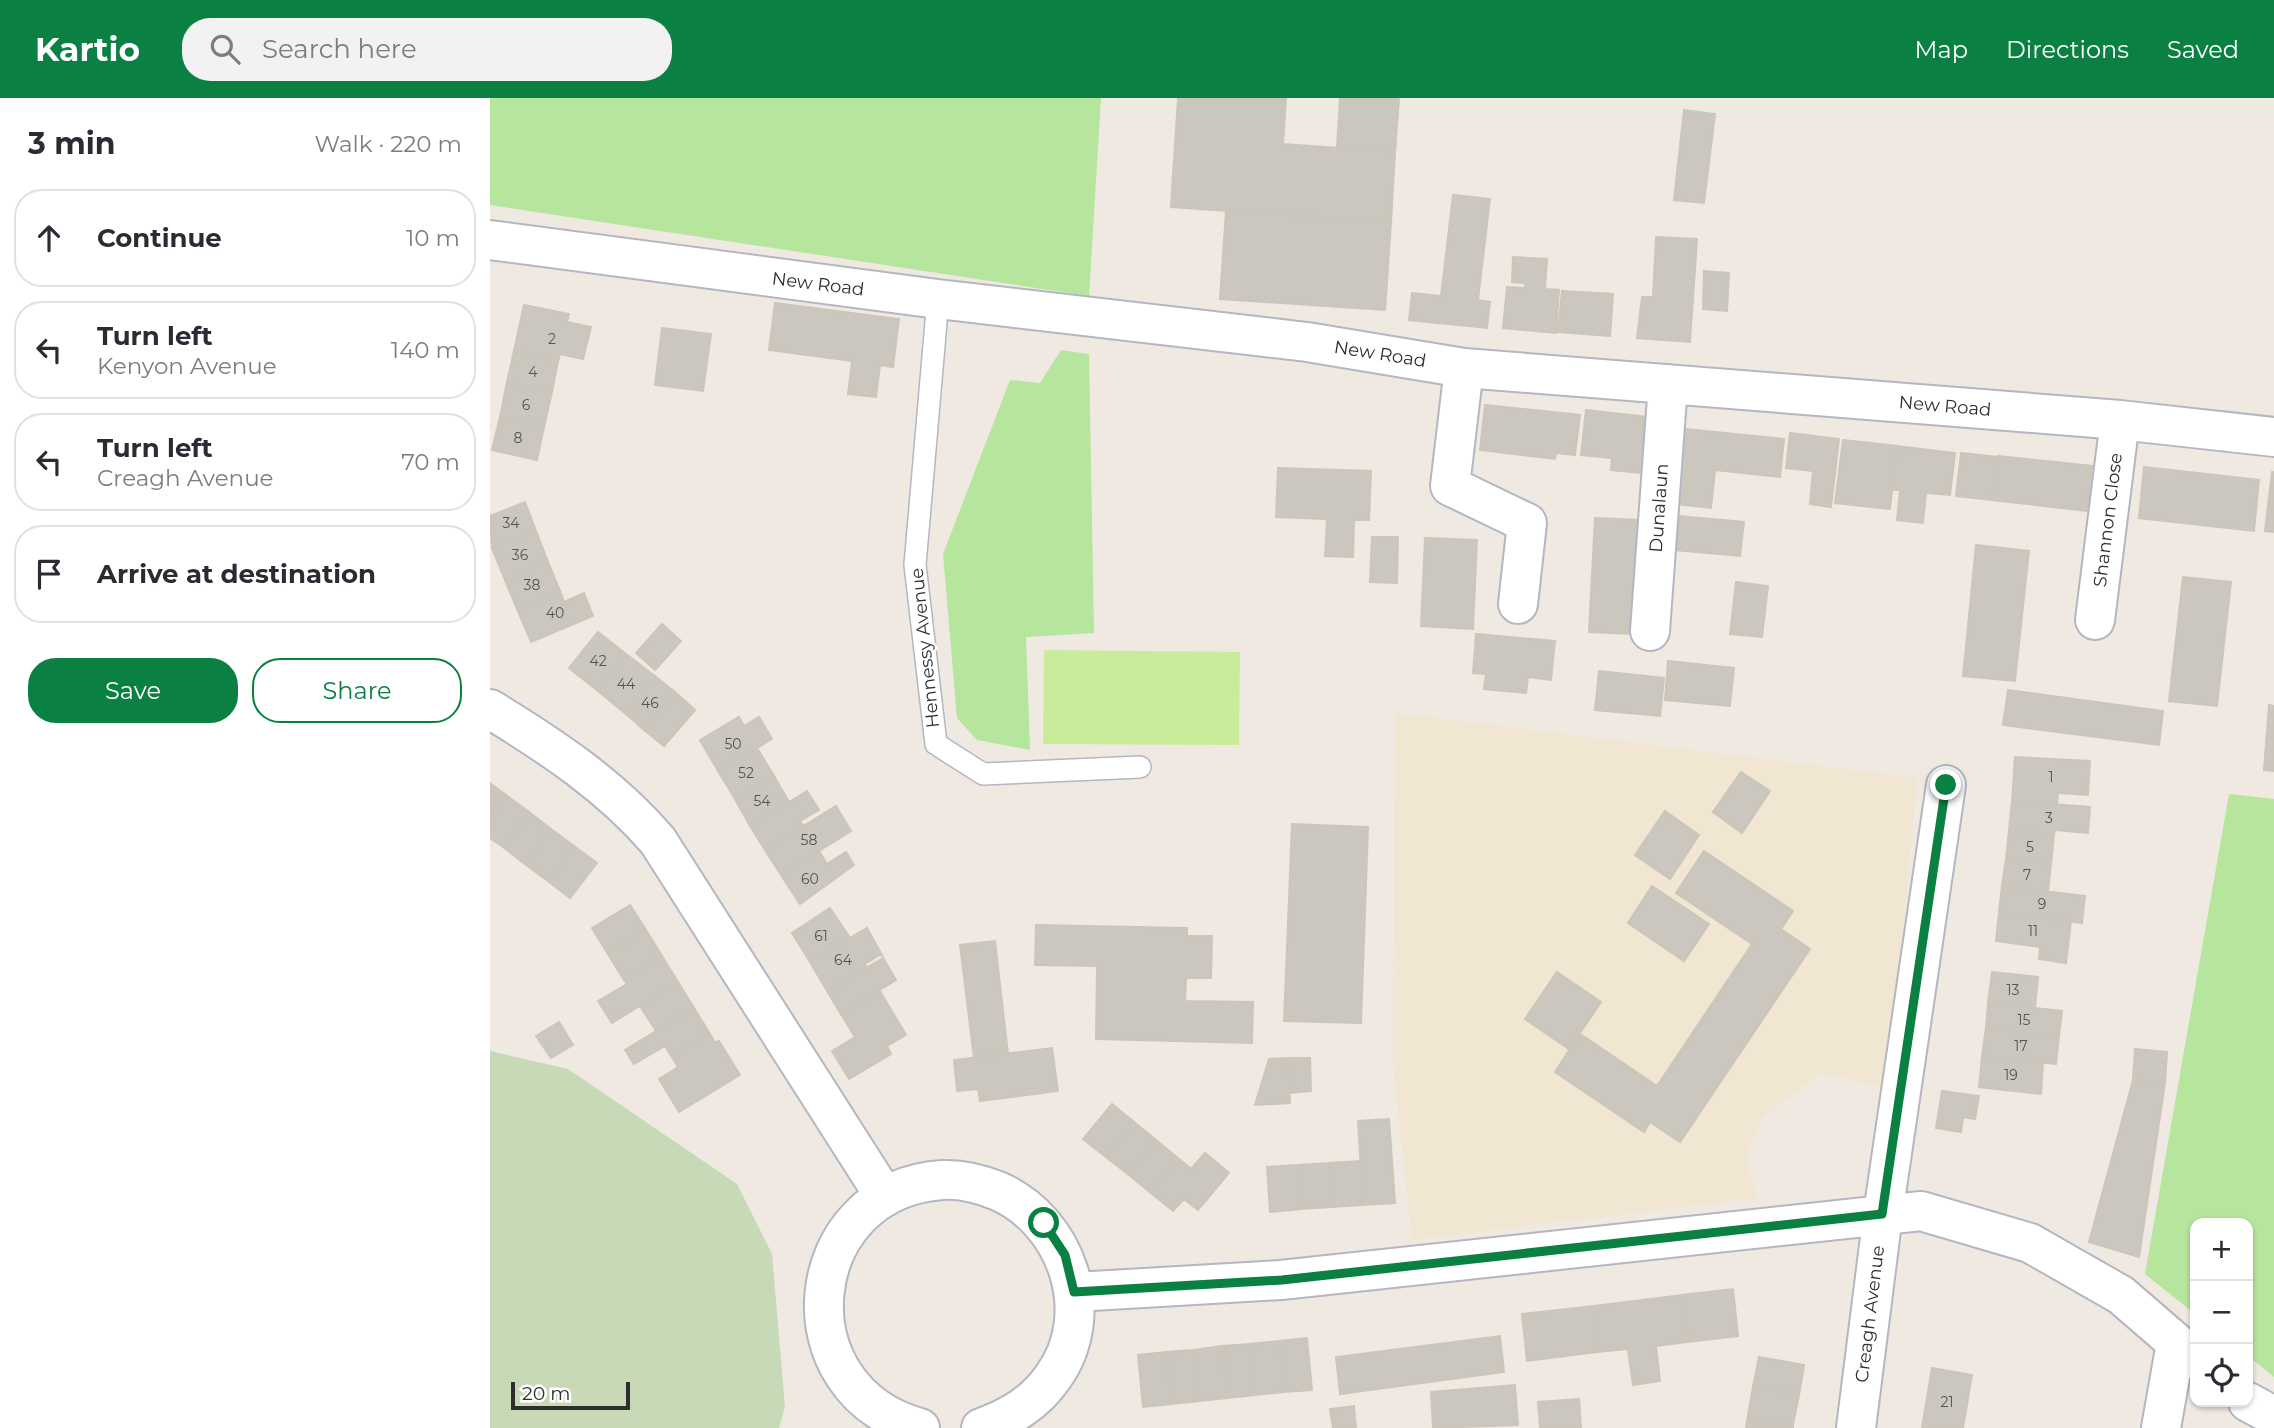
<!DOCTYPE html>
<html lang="en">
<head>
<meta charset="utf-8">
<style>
  body { margin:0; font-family:Montserrat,sans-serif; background:#f2f2f3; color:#2b2b33 }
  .controls { position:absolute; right:21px; bottom:21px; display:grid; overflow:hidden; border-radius:14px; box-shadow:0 2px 5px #0004 }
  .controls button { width:63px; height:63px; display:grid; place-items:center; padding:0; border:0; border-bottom:2px solid #e1e1e2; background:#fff; color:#2b2b33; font:35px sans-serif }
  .scale { position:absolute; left:21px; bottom:18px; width:119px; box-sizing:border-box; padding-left:7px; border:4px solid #2e2e2e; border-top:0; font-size:19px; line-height:24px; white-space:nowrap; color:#2e2e2e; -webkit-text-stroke:5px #fff; paint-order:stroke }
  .stop { position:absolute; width:21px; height:21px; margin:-16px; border:5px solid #0b8043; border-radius:50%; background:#fff }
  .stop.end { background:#0b8043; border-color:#fff; box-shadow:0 2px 7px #0008 }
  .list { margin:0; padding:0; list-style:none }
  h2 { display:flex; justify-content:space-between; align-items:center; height:91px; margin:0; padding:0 28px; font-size:30px }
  h2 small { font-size:23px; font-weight:400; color:#7c7c81 }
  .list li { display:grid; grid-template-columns:46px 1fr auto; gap:21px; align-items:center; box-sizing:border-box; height:98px; margin:0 14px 14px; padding:0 14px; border:2px solid #e1e1e2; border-radius:28px }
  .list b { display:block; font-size:26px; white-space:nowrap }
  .list p { margin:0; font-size:23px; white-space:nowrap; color:#7c7c81 }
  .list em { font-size:23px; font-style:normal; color:#7c7c81 }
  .actions { display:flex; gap:14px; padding:21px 28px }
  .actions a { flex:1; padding:16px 0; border:2px solid #0b8043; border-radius:28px; text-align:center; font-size:24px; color:#0b8043 }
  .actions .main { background:#0b8043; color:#fff }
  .icon { flex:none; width:38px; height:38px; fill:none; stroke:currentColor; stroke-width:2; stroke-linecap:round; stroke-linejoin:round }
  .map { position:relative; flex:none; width:1784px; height:1330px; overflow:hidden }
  header { display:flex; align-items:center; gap:42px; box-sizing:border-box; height:98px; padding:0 35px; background:#0b8043; color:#fff }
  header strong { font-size:33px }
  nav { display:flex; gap:38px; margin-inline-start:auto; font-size:24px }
  .search { width:490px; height:63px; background:#f2f2f3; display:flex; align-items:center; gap:18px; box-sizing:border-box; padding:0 24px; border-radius:28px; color:#7c7c81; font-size:26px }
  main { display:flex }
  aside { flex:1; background:#fff }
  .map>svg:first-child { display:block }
  .education { fill:#f0e6d1 }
  .green { fill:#b6e59e }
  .cemetery { fill:#c8d9b8 }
  .pitch { fill:#c9ec9a }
  .building { fill:#cbc7bf; stroke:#cbc5ba; stroke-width:2 }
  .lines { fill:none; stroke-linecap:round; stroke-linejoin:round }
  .service-casing { stroke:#b4b7c1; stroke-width:24 }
  .minor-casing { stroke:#b4b7c1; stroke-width:42 }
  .service { stroke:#fff; stroke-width:21 }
  .minor { stroke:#fff; stroke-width:38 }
  .route { stroke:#0b8043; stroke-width:9 }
  .labels { text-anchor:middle; stroke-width:5; stroke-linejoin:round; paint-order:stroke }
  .number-label { font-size:14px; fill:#555452 }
  .street-label { font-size:18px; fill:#2e2e2e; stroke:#fff }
</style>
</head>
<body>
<header>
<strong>Kartio</strong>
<div class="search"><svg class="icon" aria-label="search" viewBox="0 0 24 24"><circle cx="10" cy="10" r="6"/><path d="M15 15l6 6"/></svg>Search here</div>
<nav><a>Map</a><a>Directions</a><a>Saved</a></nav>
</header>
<main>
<aside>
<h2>3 min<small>Walk · 220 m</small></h2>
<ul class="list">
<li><svg class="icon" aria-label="ahead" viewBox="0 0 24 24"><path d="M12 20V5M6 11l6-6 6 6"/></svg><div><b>Continue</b></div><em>10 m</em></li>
<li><svg class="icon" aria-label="left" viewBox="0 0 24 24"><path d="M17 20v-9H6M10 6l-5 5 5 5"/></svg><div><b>Turn left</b><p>Kenyon Avenue</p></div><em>140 m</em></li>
<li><svg class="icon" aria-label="left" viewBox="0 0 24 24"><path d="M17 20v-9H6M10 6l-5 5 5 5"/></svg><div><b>Turn left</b><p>Creagh Avenue</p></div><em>70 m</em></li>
<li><svg class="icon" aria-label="arrive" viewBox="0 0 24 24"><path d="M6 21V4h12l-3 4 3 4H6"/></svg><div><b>Arrive at destination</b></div></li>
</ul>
<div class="actions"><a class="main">Save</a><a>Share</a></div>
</aside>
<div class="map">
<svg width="1784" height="1330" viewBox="0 0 1784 1330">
  <rect width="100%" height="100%" fill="#efe9e1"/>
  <!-- education -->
  <path class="education" d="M905 615 1427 680 1398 990 1331 975 1272 1020 1257 1058 1266 1100 922 1142 903 965Z"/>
  <!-- green -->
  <path class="green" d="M0 0H611L599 198 0 107Z
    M571 252 599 256 604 535 536 539 540 652 487 642 467 620 453 456 520 282 550 285Z
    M1739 696 1784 701V1279L1758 1258V1125H1705V1216L1655 1176Z"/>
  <!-- cemetery -->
  <path class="cemetery" d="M0 953 78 971 247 1086 282 1156 295 1309 289 1330H0Z"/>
  <!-- pitch -->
  <path class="pitch" d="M554 552 750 554 749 647 553 646Z"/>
  <!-- building -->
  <path class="building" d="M688 0H796L793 46 905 54 901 124 681 109Z
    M850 0H909L905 54 847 50Z
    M1194 12 1225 16 1214 105 1184 102Z
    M963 97 1000 101 988 202 1000 204 997 230 919 222 922 195 951 198Z
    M736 113 901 124 895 212 730 201Z
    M1166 139 1207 141 1200 244 1147 240 1152 199H1163Z
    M1023 159 1057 161 1055 191 1069 192 1066 235 1013 230 1017 189 1035 190V185L1022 184Z
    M1214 173 1239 175 1237 213 1213 211Z
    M1072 193 1123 196 1120 238 1068 234Z
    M285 205 409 221 403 269 390 267 386 299 358 296 362 263 279 252Z
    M34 207 79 216 77 224 101 229 93 261 70 256 68 263 24 253Z
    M172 230 221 236 213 293 165 287Z
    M24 253 68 263 62 294 17 284Z
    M17 284 62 294 54 329 10 319Z
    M995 307 1090 317 1085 357 1066 355 1065 361 990 352Z
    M1096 312 1157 319 1151 375 1121 372 1122 360 1091 357Z
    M10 319 54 329 47 362 2 352Z
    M1195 331 1294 341 1290 379 1225 372 1221 410 1187 406Z
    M1300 335 1349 341 1341 409 1320 406 1323 373 1296 370Z
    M1353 342 1407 348 1400 411 1345 405Z
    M1407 348 1465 355 1460 397 1436 395 1433 425 1407 422 1410 392 1402 391Z
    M1471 355 1507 359 1502 402 1466 398Z
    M1508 358 1602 368 1597 413 1502 402Z
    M1654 369 1769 382 1764 433 1649 420Z
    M788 370 881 373 879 422H864L863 459 835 458 837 421 786 419Z
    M1782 374H1784V434L1775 433Z
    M35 404 46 433 2 450 0 418Z
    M1188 418 1254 424 1250 458 1185 452Z
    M1105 420 1151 422 1144 536 1099 534Z
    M46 433 58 464 15 482 2 450Z
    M882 439H908L907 485 880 484Z
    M935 440 987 442 983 531 931 528Z
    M1486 447 1539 453 1525 583 1473 578Z
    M58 464 70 493 27 511 15 482Z
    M1693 479 1741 484 1727 608 1679 603Z
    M1246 484 1278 488 1272 539 1240 536Z
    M70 493 74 504 94 495 103 518 41 544 27 511Z
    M172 526 191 543 165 572 146 555Z
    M108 534 136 556 107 592 79 570Z
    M986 536 1065 543 1061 582 1038 579 1036 595 994 591 996 576 983 575Z
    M136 556 166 579 136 616 107 592Z
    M1178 563 1244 570 1240 608 1175 602Z
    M1109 573 1174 580 1170 618 1105 612Z
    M166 579 185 594 153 631 136 616Z
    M1518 592 1673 613 1669 647 1513 627Z
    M185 594 205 612 174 648 153 631Z
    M1779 607 1784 608V673L1774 672Z
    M249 619 254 628 269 619 282 641 228 673 210 642Z
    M267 650 284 678 245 701 228 673Z
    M1525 659 1600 663 1598 697 1568 695 1567 707 1522 703Z
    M1251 674 1280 693 1252 735 1223 714Z
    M284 678 299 704 260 728 245 701Z
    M0 685 16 697 0 719Z
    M317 693 329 712 310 723 314 729 275 752 260 728Z
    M16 697 39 714 13 749 0 740V719Z
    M1522 703 1600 709 1598 735 1565 732 1564 736 1519 732Z
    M346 708 361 733 291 777 275 752Z
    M1175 713 1209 737 1180 781 1145 757Z
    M39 714 61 731 35 766 13 749Z
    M802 726 878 729 871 925 794 923Z
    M61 731 84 748 58 783 35 766Z
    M1519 732 1564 736 1561 766 1516 761Z
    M84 748 107 765 80 800 58 783Z
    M329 753 337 766 356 754 364 767 310 806 291 777Z
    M1214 753 1303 813 1291 831 1320 851 1190 1044 1160 1024 1154 1034 1065 974 1090 936 1167 988 1262 846 1186 795Z
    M1516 761 1561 766 1558 794 1512 788Z
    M1162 788 1219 826 1194 863 1138 825Z
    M1512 788 1595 798 1592 825 1509 814Z
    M140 807 156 832 118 856 102 830Z
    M340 810 360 840 320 864 302 835Z
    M1509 814 1581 823 1576 865 1549 861 1550 849 1506 843Z
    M546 827 697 830V838H722L721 880H696L695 903 763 904 762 945 606 941 607 868 545 867Z
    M377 830 393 859 391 856 375 866 377 870 337 893 320 864Z
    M156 832 172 858 134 882 118 856Z
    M505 843 518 956 484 960 470 847Z
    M172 858 188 884 122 925 108 903 137 886 134 882Z
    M393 860 406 882 351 916 337 893Z
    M1067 874 1111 904 1079 951 1035 921Z
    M1502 874 1548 879 1545 910 1498 905Z
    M188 884 204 910 166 933 150 908Z
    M390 893 416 937 397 948 401 956 359 981 342 953 365 939 351 916Z
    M1498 905 1572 913 1569 938 1496 930Z
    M204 910 220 936 182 959 175 948 144 966 135 952Z
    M69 924 83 947 61 960 46 938Z
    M1496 930 1569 938 1566 966 1492 958Z
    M220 936 225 945 229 943 250 977 189 1014 169 981 188 969 182 959Z
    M562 950 568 993 490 1003 488 991 467 993 464 962Z
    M1645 951 1677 954 1675 985 1643 982Z
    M1492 958 1553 965 1551 996 1489 989Z
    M798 960H820L821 993 800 995Z
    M798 960 800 1005 765 1007 779 961Z
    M1643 982 1675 985 1649 1159 1599 1144Z
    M1452 993 1489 998 1485 1021 1473 1019 1471 1034 1446 1030Z
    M622 1006 644 1024 616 1059 593 1041Z
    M899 1021 905 1105 873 1107 868 1023Z
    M644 1024 666 1042 639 1077 616 1059Z
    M666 1042 689 1061 661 1095 639 1077Z
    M715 1055 739 1075 708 1112 694 1101 683 1113 661 1095 689 1061 701 1071Z
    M871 1063 873 1107 842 1109 839 1065Z
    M839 1065 842 1109 811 1111 808 1067Z
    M808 1067 811 1111 780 1114 777 1069Z
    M1243 1191 1248 1238 1198 1244 1192 1197Z
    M1192 1197 1198 1244 1166 1248 1170 1283 1143 1287 1138 1251 1108 1254 1103 1208Z
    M1103 1208 1108 1254 1037 1263 1032 1216Z
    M1010 1238 1014 1274 850 1296 846 1259Z
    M817 1240 822 1292 794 1294 789 1243Z
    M789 1243 794 1294 765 1297 760 1246Z
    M760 1246 765 1297 737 1300 732 1248Z
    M732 1248 737 1300 710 1303 704 1252Z
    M704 1252 710 1303 681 1306 676 1254Z
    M676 1254 681 1306 653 1309 648 1257Z
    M1269 1259 1314 1267 1309 1297 1263 1289Z
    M1442 1270 1482 1277 1473 1330H1432Z
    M1025 1287 1028 1327 943 1330 941 1294Z
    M1263 1289 1309 1297 1303 1326 1258 1318Z
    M1089 1301 1091 1330H1050L1048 1304Z
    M864 1308 866 1330H843L840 1311Z
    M1258 1318 1303 1326V1330H1256Z"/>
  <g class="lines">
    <defs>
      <path id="service" d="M448 201 425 467 446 646 493 676 650 669"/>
      <path id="minor" d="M0 142 448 201 817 244 974 270 1630 322 1784 339
        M974 270 960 388 1037 425 1028 506
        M1605 522 1630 322
        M1160 533 1178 286
        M0 611C62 649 121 688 168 743L395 1099
        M585 1194 791 1182 1431 1113 1540 1145 1631 1197 1705 1261
        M1758 1304 1784 1318
        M430 1330C289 1292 309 1092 452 1082 471 1081 491 1086 508 1093 577 1123 609 1216 563 1279 545 1305 521 1319 491 1330
        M1366 1330 1393 1116 1456 687
        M1671 1330 1686 1245"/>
    </defs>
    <!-- service casing -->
    <use href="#service" class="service-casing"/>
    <!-- minor casing -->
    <use href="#minor" class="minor-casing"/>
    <!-- service -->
    <use href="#service" class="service"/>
    <!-- minor -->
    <use href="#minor" class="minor"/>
  </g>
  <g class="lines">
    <!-- route -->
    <path class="route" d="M554 1125 575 1157 584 1194 792 1182 1392 1116 1456 687"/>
  </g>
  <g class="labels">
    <!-- number labels -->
    <g class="number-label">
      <text x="62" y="246">2</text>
      <text x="43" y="279">4</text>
      <text x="36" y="312">6</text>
      <text x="28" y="345">8</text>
      <text x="21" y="430">34</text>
      <text x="30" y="462">36</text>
      <text x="42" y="492">38</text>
      <text x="65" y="520">40</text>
      <text x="108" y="568">42</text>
      <text x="136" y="591">44</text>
      <text x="160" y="610">46</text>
      <text x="243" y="651">50</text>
      <text x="256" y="680">52</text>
      <text x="1561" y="684">1</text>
      <text x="272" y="708">54</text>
      <text x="1559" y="725">3</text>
      <text x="319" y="747">58</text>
      <text x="1540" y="754">5</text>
      <text x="1537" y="782">7</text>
      <text x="320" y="786">60</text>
      <text x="1552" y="811">9</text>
      <text x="1543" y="838">11</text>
      <text x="331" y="843">61</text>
      <text x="353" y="867">64</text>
      <text x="1523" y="897">13</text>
      <text x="1534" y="927">15</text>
      <text x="1531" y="953">17</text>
      <text x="1521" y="982">19</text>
      <text x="1457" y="1309">21</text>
    </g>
    <!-- street labels -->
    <g class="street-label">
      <text transform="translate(328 186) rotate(7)" y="6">New Road</text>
      <text transform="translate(890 256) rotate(9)" y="6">New Road</text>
      <text transform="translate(1455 308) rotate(5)" y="6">New Road</text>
      <text transform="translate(1169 410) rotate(-86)" y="6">Dunalaun</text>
      <text transform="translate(1618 422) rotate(-83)" y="6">Shannon Close</text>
      <text transform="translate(435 550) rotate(-96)" y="6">Hennessy Avenue</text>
      <text transform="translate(1380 1216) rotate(-83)" y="6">Creagh Avenue</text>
    </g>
  </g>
</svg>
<div class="controls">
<button>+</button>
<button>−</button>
<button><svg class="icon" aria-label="locate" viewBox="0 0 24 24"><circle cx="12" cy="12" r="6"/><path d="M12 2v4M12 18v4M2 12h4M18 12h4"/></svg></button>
</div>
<div class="scale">20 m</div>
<div class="stop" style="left:554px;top:1125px"></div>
<div class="stop end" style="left:1456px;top:687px"></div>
</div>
</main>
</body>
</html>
